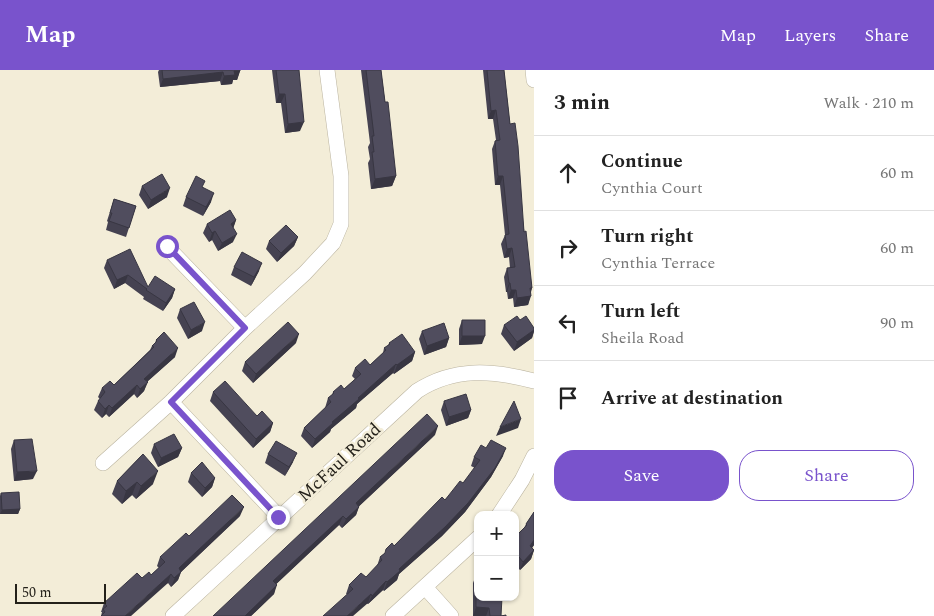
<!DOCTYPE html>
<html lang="en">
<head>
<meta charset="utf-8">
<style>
  body { margin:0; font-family:Spectral,serif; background:#f6f6f6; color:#222 }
  .controls { position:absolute; right:15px; bottom:15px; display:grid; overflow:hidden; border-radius:10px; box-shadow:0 1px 4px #0004 }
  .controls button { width:45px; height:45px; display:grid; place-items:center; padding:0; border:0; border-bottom:1px solid #e0e0e0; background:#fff; color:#222; font:25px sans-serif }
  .scale { position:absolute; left:15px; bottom:12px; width:91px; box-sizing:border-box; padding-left:5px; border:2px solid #24211a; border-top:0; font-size:14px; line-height:18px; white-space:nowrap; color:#24211a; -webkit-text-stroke:4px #f3edd8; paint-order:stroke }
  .stop { position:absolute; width:15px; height:15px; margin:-11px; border:4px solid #7953cc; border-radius:50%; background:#fff }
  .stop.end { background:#7953cc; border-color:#fff; box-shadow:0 1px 5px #0008 }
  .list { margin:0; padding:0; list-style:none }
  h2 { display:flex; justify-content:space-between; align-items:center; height:65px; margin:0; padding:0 20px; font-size:21px }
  h2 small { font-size:16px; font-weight:400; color:#767676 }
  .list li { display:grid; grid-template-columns:32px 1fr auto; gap:15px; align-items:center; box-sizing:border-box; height:75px; padding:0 20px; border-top:1px solid #e0e0e0 }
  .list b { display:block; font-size:19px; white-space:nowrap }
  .list p { margin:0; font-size:16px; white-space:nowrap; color:#767676 }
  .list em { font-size:16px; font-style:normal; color:#767676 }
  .actions { display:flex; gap:10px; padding:15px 20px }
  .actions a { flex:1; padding:11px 0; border:1px solid #7953cc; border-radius:20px; text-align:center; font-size:18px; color:#7953cc }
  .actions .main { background:#7953cc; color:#fff }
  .icon { flex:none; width:28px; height:28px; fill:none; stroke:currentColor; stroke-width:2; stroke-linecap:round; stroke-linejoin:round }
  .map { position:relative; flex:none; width:534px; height:546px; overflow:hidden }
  header { display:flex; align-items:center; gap:30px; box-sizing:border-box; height:70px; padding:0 25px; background:#7953cc; color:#fff }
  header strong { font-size:24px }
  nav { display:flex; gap:28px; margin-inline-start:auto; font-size:18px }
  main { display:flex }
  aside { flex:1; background:#fff }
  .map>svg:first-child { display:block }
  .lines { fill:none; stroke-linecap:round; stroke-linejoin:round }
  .minor-casing { stroke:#bab39f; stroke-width:16 }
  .minor { stroke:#fff; stroke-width:15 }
  .wall { fill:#454251 }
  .shaded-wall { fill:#383642 }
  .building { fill:#504d5e; stroke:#383642 }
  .route { stroke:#7953cc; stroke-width:6 }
  .labels { text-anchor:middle; stroke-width:5; stroke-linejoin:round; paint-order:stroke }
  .street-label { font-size:18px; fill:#24211a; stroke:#f3edd8 }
</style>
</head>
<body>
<header>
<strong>Map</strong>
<nav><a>Map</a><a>Layers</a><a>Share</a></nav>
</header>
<main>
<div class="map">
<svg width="534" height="546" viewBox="0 0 534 546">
  <rect width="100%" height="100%" fill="#f3edd8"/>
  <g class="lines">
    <defs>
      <path id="minor" d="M533 0 534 10
        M167 177 245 258
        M171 332 279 447
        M103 393 171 332 245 258 305 203 333 173 341 154V106L327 0
        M499 445 522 410 534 386
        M425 517 451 546
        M173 546 417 321C454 297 493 300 534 311
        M393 546 478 468"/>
    </defs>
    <!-- minor casing -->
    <use href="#minor" class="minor-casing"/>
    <!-- minor -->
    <use href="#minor" class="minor"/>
  </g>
  <!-- wall -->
  <path class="wall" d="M159 0H240V1L237 10H233L232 14 221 15 220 11 160 17 158 2Z
    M272 0H299L300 61 285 63 281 33H276Z
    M361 0H381L385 32 396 106 392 116 371 119 368 93 370 89 368 77 370 73Z
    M483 0H504L510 54 532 218 528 235 514 237 513 228 508 229 507 222H506L504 207 507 198H510L509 187 504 188 501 174 505 165 500 115H495L492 79 495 71 496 70 493 49H488Z
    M142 116 167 127 148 139 139 125Z
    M203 117 211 132 203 146 183 136 186 127Z
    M114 129 136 136 126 167 106 160 108 152 107 151Z
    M236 150 233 158V172L218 181 212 170 209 172 203 163 207 154Z
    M298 167 294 176 277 192 266 179 269 171Z
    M107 190 148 217 175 219 172 228 163 241 143 229 144 227 125 213 114 219 104 198Z
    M234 197 259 201 251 216 231 205Z
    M180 239 202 261 188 269 177 248Z
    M462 250 482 274 459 275V259Z
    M520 250 534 258V262L532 268 514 281 501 264 504 255Z
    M422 261 449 268 446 277 424 285 419 269Z
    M156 270 175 287 147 312 144 321 137 328 134 324 109 347 106 344 102 348 94 340 98 331 100 329 98 327 102 318 114 315 150 280 152 276 155 273Z
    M296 273 253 313 242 301 245 292Z
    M389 273 415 282 412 291 394 304 393 303 357 334 356 338 331 359 330 362 312 378 301 366 304 358 325 338 328 328 332 325 333 322 344 319 355 309 352 306 355 298 370 295 383 283 384 278 388 276Z
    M213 322 257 346 273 353 270 362 253 378 210 331Z
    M444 331 471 340 468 348 446 356 441 340Z
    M435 365 359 436 356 445 342 458 339 455 276 514 274 524 251 546H213Z
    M14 370 33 409 14 411 11 379Z
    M154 374 182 378 178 387 158 397 151 383Z
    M143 384 153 414 136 429 132 425 122 434 112 424 117 411Z
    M268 384 293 392 285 406 265 393Z
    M503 386 491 407 465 442 442 466 399 504 397 510 384 521 383 520 368 534 346 524 349 515 366 507 377 496 380 487 394 476 463 413 475 398 471 396 474 387Z
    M191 403 215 408 212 417 202 427 188 412Z
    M1 423 20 439 18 444H0V426Z
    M534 442V475L532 478 534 480 531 489 520 500 516 496 524 458 526 454Z
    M240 446 181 502 178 510 171 517 168 513 101 546 102 542H101L104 533 142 508 151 505 159 498 157 496 160 487 189 466Z
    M476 505 501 546H506H473V513Z"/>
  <!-- shaded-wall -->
  <path class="shaded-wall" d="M234 1H240L237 10H233L232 14 221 15 224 6Z
    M223 2 220 11 160 17 163 9Z
    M279 24H285L281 33H276Z
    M496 40 493 49H488L491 41Z
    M304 52 300 61 285 63 288 54Z
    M396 106 392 116 371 119 375 109Z
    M498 106H503L500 115H495Z
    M170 118 167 127 148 139 151 130Z
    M214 123 211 132 203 146 206 137Z
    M236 150 233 159 231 154Z
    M215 161 212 170 209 172 212 163Z
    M237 164 233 172 218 181 222 173Z
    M298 167 294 176 277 192 281 183Z
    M512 178 509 187 504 188 507 179Z
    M262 193 259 201 251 216 254 207Z
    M128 205 125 213 114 219 117 210Z
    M509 213H510L507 222H506Z
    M530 218H532L529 226H531L528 235 514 237 517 228Z
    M175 219 172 228 163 241 166 233Z
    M511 220H516L513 228 508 229Z
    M205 252 202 261 188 269 191 260Z
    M534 260 532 268 514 281 517 272Z
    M299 264 296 273 253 313 256 304Z
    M462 266H485L482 274 459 275Z
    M449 268 446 277 424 285 427 276Z
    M178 278 175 287 141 317 144 309Z
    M415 282 412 291 394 304 397 295Z
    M396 294 393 303 357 334 356 338 331 359 330 362 312 378 315 369 332 352Z
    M148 312 144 321 137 328 140 319Z
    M137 315 134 324 109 347 112 338Z
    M109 335 106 344 102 348 105 339Z
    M471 340 468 348 446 356 449 347Z
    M521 349 518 358 496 366 500 357Z
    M273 353 270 362 253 378 256 369Z
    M438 356 435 365 353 442 356 433Z
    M182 378 178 387 158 397 161 388Z
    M506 378 503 386 491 407 465 442 442 466 399 504 397 510 384 521 387 512 399 499Z
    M297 383 293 392 285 406 289 397Z
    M37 401 33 409 14 411 17 402Z
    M158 401 153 414 136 429 141 416Z
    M215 408 212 417 202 427 205 418Z
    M137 412 132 425 122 434 126 421Z
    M244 437 240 446 181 502 178 510 171 517 179 498Z
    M359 437 356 445 342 458 346 449Z
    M20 439 18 444H0L2 440Z
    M343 446 339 455 270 520 273 511Z
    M534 470V475L527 485 530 476Z
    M534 480 531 489 520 500 523 492Z
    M519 487 516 496H515V490Z
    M171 504 168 513 131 546H125Z
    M386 511 383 520 368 534 372 526Z
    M277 515 274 524 251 546H245Z
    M371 524 368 533 353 546H347Z
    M476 537 489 538 486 546H473Z"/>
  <!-- building -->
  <path class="building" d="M162 0H240V1H234L235 5 224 6 223 2 163 9Z
    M276 0H299L304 52 288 54 285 24H279Z
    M366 0H381L385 32H388L396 106 375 109 372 82H374L372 66H374Z
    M487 0H504L510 54 515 53 518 76 524 162 526 161 532 218H530L531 226 517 228 516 220H511L510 213H509L507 198 515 197 512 178 507 179 505 165 509 164 503 106H498L495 71 500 70 496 40 491 41Z
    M162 104 170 118 151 130 142 116Z
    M196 106 205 111 202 117 214 123 206 137 186 127Z
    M114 129 136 136 129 158 109 151 112 143H110Z
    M230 140 236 150 231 154 237 164 222 173 215 161 212 163 207 154Z
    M286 155 298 167 281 183 269 171Z
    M130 179 148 217 155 206 175 219 166 233 146 220 147 219 128 205 117 210 107 190Z
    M242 182 262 193 254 207 234 197Z
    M194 232 205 252 191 260 180 239Z
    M517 246 520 250 526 246 534 258V260L517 272 504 255Z
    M462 250H485V266H462Z
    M288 252 299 264 256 304 245 292Z
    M444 253 449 268 427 276 422 261Z
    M164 262 178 278 144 309 148 312 140 319 137 315 112 338 109 335 105 339 98 331 105 322 102 318 110 311 114 315 154 277 152 276 157 271 156 270Z
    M402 264 415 282 397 295 396 294 358 328 359 329 332 352 333 353 315 369 304 358 331 332 328 328 334 323 333 322 341 315 344 319 361 304 355 298 365 289 370 295 386 280 384 278 390 274 389 273Z
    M225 311 257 346 262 341 273 353 256 369 213 322Z
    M466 324 471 340 449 347 444 331Z
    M514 331 521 349 500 357Z
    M427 344 438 356 356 433 359 437 346 449 343 446 273 511 277 515 245 546H213Z
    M174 364 182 378 161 388 154 374Z
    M32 369 37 401 17 402 14 370Z
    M491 370 506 378 495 398 468 433 445 457 399 499 400 501 387 512 386 511 372 526 371 524 347 546H323L353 519 349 515 361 503 366 507 382 490 380 487 385 483 386 479 392 473 394 476 442 427 445 430 460 411 463 413 480 390 474 387 481 375 486 378Z
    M276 371 297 383 289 397 268 384Z
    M143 384 158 401 141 416 137 412 126 421 117 411Z
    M202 392 215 408 205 418 191 403Z
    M19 422 20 439 2 440 1 423Z
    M232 425 244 437 179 498 181 502 174 508 171 504 125 546H101L105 542 103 539 107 536 104 533 137 503 142 508 149 502 151 505 165 492 160 487 186 463 189 466Z
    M534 442V470L530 476 534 480 523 492 519 487 515 490V467L527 455 526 454Z
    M476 505H478V527H502L501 546 506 545V546H490L489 538 476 537Z"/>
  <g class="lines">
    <!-- route -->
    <path class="route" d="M167 176 245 258 171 332 278 447"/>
  </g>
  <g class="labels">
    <!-- street labels -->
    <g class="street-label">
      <text transform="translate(339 392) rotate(-43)" y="6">McFaul Road</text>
    </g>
  </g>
</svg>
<div class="controls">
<button>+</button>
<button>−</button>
</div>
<div class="scale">50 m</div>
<div class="stop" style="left:167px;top:176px"></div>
<div class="stop end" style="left:278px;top:447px"></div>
</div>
<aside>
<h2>3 min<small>Walk · 210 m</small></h2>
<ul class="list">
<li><svg class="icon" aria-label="ahead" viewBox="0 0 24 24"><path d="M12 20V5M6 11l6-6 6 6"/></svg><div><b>Continue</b><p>Cynthia Court</p></div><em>60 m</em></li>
<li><svg class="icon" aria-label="right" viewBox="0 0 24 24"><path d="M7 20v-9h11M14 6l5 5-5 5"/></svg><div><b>Turn right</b><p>Cynthia Terrace</p></div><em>60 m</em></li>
<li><svg class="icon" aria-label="left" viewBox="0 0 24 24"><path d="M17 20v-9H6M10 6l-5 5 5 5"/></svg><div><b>Turn left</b><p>Sheila Road</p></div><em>90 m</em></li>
<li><svg class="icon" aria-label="arrive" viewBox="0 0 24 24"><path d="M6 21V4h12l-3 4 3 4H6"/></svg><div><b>Arrive at destination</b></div></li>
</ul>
<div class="actions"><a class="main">Save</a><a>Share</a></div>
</aside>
</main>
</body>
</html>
